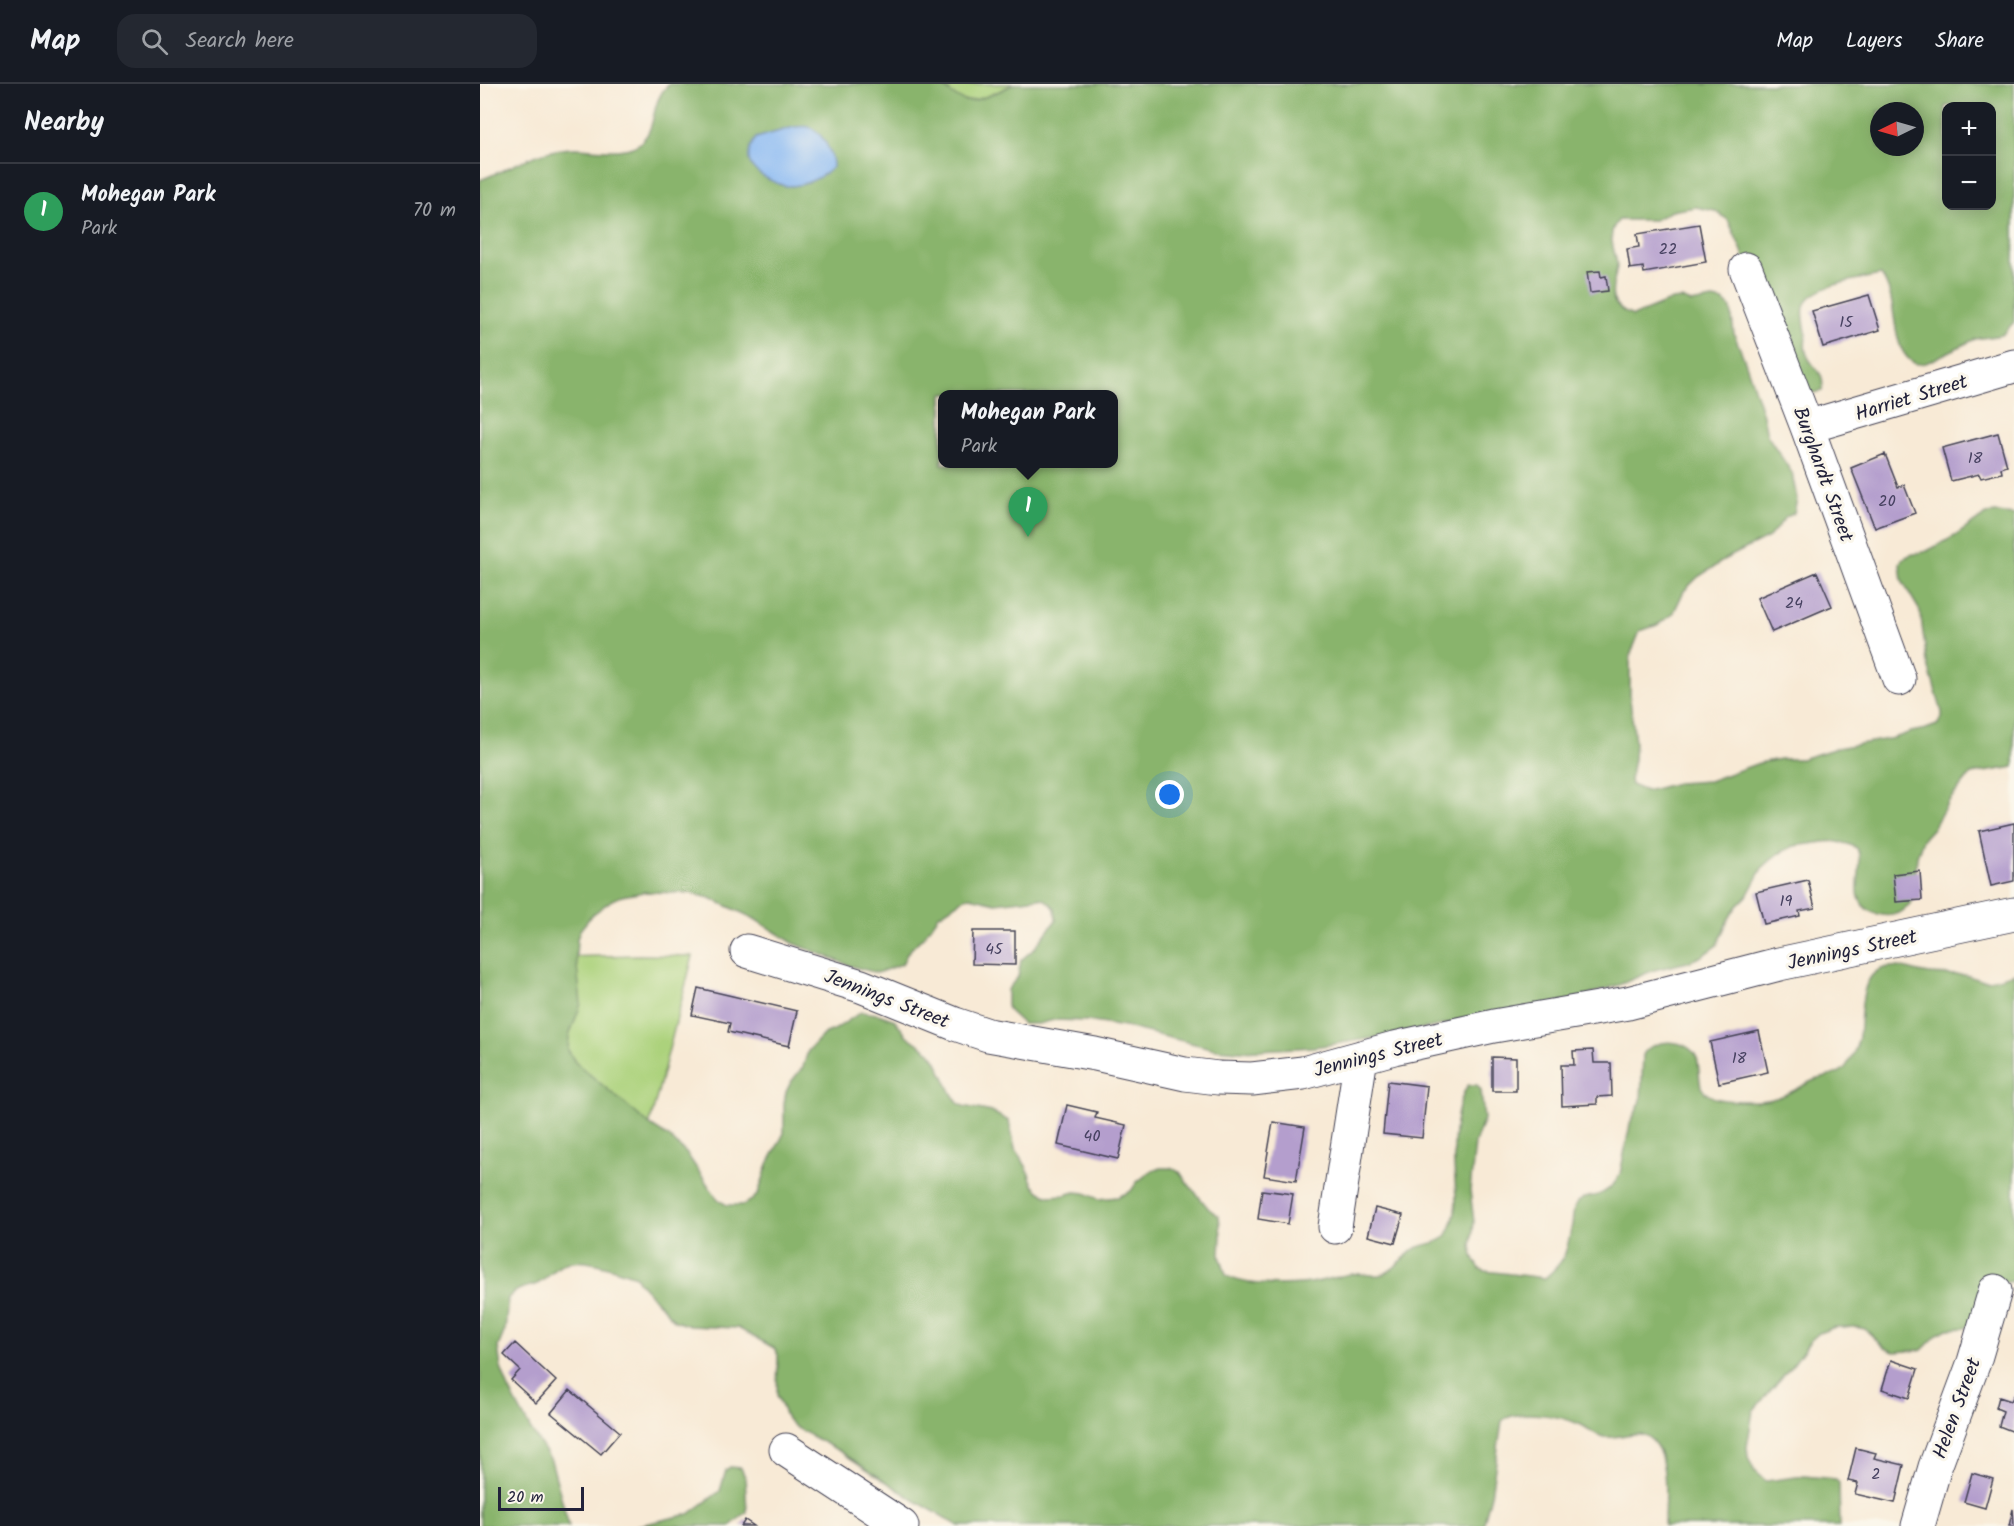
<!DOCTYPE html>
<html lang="en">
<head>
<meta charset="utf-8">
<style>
  body { margin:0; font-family:Kalam,sans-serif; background:#242831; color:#f1f3f6 }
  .controls { position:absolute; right:18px; top:18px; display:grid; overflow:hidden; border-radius:12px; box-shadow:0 3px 15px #0003 }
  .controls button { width:54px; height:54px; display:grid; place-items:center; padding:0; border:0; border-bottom:2px solid #363941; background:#171b24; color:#f1f3f6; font:30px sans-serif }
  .compass { position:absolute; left:1390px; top:18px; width:54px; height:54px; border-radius:50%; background:#171b24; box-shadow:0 3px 15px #0003; rotate:265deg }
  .scale { position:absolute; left:18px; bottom:15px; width:86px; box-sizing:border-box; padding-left:6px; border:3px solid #22223b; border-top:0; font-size:16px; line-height:21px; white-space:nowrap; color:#22223b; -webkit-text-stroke:4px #fbf7ec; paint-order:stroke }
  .you { position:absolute; left:690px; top:711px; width:21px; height:21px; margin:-15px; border:4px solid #fff; border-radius:50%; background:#1a73e8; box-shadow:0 0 0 9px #1a73e833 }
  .badge { display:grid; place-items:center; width:39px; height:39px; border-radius:50%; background:#db2777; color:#fff; font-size:20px; font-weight:700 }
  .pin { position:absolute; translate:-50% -50px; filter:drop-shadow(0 2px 3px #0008) }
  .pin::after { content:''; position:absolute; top:32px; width:21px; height:18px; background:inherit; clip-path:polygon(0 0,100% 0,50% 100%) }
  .popup { position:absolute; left:458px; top:306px; width:180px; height:78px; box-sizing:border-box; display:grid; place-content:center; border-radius:12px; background:#171b24; filter:drop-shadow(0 2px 4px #0005); font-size:20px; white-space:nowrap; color:#9ea1a6 }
  .popup b { font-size:22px; color:#f1f3f6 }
  .popup::after { content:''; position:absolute; left:50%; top:100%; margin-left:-12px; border:12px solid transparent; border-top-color:#171b24 }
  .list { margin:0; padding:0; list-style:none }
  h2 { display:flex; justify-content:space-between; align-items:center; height:78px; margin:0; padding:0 24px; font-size:26px }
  h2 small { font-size:20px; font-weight:400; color:#9ea1a6 }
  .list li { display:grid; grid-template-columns:39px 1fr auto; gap:18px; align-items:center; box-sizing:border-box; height:96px; padding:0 24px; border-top:2px solid #363941 }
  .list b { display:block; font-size:22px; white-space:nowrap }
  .list p { margin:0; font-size:20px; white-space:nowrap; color:#9ea1a6 }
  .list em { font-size:20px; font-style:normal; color:#9ea1a6 }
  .icon { flex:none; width:33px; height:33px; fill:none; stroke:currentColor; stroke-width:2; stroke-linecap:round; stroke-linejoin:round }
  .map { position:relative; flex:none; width:1534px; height:1442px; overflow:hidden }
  header { display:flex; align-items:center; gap:36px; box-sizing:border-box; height:84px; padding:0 30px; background:#171b24; border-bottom:2px solid #363941 }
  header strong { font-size:28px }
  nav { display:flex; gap:33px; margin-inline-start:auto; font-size:21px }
  .search { width:420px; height:54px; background:#242831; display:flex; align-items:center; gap:15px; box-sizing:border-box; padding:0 21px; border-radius:18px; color:#9ea1a6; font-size:22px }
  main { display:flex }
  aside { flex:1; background:#171b24 }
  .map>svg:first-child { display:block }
  .green { fill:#acd27c; stroke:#677a5c; stroke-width:1.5 }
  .forest { fill:#89b46c; stroke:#566b54; stroke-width:1.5; fill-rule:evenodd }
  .water { fill:#87b8f3; stroke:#546d97; stroke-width:1.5 }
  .building { fill:#b49ecd }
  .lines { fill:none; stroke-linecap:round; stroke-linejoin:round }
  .minor-casing { stroke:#424052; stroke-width:35 }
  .minor { stroke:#fff; stroke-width:33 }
  .labels { text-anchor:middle; stroke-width:6; stroke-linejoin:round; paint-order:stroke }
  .number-label { font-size:16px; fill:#464160 }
  .street-label { font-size:20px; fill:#22223b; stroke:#fbf7ec }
</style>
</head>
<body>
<header>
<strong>Map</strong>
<div class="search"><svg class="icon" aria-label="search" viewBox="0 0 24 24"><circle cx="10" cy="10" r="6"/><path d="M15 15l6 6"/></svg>Search here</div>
<nav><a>Map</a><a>Layers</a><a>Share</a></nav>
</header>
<main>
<aside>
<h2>Nearby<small></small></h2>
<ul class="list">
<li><span class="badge" style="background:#2e9e5b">1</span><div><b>Mohegan Park</b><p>Park</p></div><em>70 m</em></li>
</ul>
</aside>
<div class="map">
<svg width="1534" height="1442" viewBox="0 0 1534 1442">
  <rect width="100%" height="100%" fill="#fbf7ec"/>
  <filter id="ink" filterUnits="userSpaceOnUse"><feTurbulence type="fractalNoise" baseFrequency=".0167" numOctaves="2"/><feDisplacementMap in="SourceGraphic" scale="12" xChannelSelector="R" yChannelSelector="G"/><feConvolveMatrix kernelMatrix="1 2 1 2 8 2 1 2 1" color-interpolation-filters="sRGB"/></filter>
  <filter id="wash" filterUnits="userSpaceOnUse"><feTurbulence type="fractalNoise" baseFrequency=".008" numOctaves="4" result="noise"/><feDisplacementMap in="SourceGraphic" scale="24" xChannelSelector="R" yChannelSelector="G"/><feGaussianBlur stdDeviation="1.35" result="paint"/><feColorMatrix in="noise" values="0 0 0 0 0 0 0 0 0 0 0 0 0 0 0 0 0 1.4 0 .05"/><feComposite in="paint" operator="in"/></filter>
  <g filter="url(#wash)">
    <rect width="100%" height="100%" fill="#f8ead6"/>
    <!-- green -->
    <path class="green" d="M462 0H534C524 5 496 19 485 17 478 15 466 6 462 0Z
      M159 871 213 872 143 1144 0 875Z"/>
    <!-- forest -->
    <path class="forest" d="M189 0H462C466 6 478 15 485 17 496 19 524 5 534 0H1534V238L1522 251 1495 255 1446 279 1436 280C1407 266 1421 217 1401 191 1381 195 1336 200 1325 220 1321 228 1325 240 1326 248 1326 258 1323 265 1329 275 1337 289 1345 288 1342 307L1333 309 1328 308 1276 210 1262 167 1248 136 1235 127 1216 123 1191 127 1175 136H1139C1135 140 1133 143 1132 148 1130 159 1136 170 1137 181 1137 192 1130 202 1133 214 1136 224 1144 228 1153 232L1192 216 1202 215 1211 219 1233 215 1243 217 1251 224 1254 250 1265 277 1283 331 1287 351 1312 389 1317 415 1314 429 1305 434 1289 453 1249 473 1218 493 1204 507 1193 530 1177 541 1160 547 1150 572V615L1155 658 1154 675 1150 696 1151 701 1166 707 1197 699 1229 697 1279 679 1300 675H1321L1357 664 1414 654 1431 648 1446 645 1457 641 1462 634V628L1447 578 1440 527 1422 497 1420 480 1422 475 1430 471 1447 467 1475 452 1506 430 1517 429 1534 431V683L1491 690 1468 718 1453 744 1443 755 1437 773 1435 793 1436 813C1431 818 1426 826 1419 829 1402 836 1378 827 1378 806 1377 791 1383 779 1377 764L1368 760 1352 757 1314 762 1298 770 1282 784 1267 812 1256 823 1248 836 1237 861 1222 872 1208 878 1174 886 1139 901 1094 915 907 952 834 963 761 967 735 965 650 944 607 937 574 936 558 940H543L529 927 527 922V906L538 893 541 876 554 865 576 836 575 825 572 821 564 815 559 814 516 819 490 813 485 814 459 831 444 852 428 868 422 880 397 889 371 882 313 859 273 834 230 814 210 809 164 808 142 812 132 816 112 831 100 846 97 855 96 873 101 920 89 952 88 966 95 978 170 1041 189 1053 207 1070 238 1116 247 1121H263L272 1116 278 1110 288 1080 304 1049V1019L306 1008 311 998 323 983 328 967 344 950 354 946 381 928 398 930 415 936 426 951 450 968 456 976 472 1010 478 1019 483 1022 512 1028 529 1037 535 1065 546 1082 553 1101 560 1108 569 1112 585 1111 595 1108 605 1109 619 1115 638 1113 651 1107 657 1098 670 1088 680 1084H691L700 1088 705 1096 729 1125 739 1132 741 1151 740 1172 746 1191C762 1203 816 1202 836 1198 848 1196 860 1191 872 1190 882 1188 893 1194 904 1190 917 1184 925 1171 936 1164 947 1159 962 1160 968 1149 980 1128 975 1103 974 1081 973 1057 975 1021 988 1001H997L1001 1006 1004 1035 995 1059 990 1107 994 1138 991 1162 993 1172 1000 1185 1005 1187 1065 1194C1087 1175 1086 1169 1092 1141 1093 1135 1093 1127 1095 1122 1101 1111 1115 1114 1124 1108 1131 1104 1137 1097 1140 1090L1150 1040 1161 1017 1163 971C1172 953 1209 954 1217 974 1219 978 1219 996 1221 1003 1229 1018 1252 1017 1266 1017 1294 1019 1307 1010 1330 998 1341 992 1354 994 1364 985 1370 978 1378 961 1379 952 1382 932 1378 891 1404 884 1417 880 1432 887 1444 889 1458 892 1472 890 1485 891 1491 892 1497 896 1503 896 1512 897 1525 892 1534 889V1197L1523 1199 1494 1238 1485 1244 1467 1245 1458 1250 1442 1266 1414 1268 1405 1264 1385 1245 1375 1243H1355L1339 1249 1330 1257 1314 1279 1273 1327 1267 1363 1268 1373 1274 1386 1286 1397 1324 1392 1356 1395 1359 1399 1360 1442H1184C1184 1420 1189 1378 1175 1360 1160 1340 1143 1356 1124 1353 1115 1351 1107 1343 1099 1340 1081 1332 1038 1324 1022 1337L1011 1411 1003 1442H479L434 1416 361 1368 315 1343 307 1335 297 1311 298 1271 294 1264 258 1244 210 1242 195 1237 158 1197 156 1192C135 1186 105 1172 83 1180 73 1185 67 1196 57 1200 46 1204 36 1204 28 1214L25 1246 18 1263 21 1284 29 1305 51 1346 71 1376 89 1442H0V96C35 83 56 65 95 64 114 64 148 72 162 57 178 42 169 19 189 0ZM1466 22H1512V122H1466ZM1399 27H1435V63H1399ZM462 310H634V380H462Z
      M250 1383 261 1384 265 1393 267 1428 250 1442H156L209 1430 240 1407 246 1386Z"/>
    <!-- water -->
    <path class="water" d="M314 43C318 43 325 42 329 43 343 48 353 70 353 83 341 94 323 103 306 102 300 101 294 98 288 95 268 85 263 73 276 54Z"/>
    <g id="blocks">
      <!-- building -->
      <path class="building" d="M1219 140 1226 178 1164 189 1163 183 1150 185 1147 165 1159 163 1157 150Z
        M1120 187 1121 193 1126 192 1128 207 1110 209 1107 188Z
        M1389 211 1400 246 1343 263 1332 227Z
        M1518 349 1527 382 1521 384 1522 389 1501 394 1499 390 1471 397 1462 364Z
        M1405 370 1418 403 1424 401 1435 429 1395 444 1371 384Z
        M1337 488 1352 522 1292 548 1277 514Z
        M1534 739V797L1511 802 1499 747Z
        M1440 787 1442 816 1416 818 1413 790Z
        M1328 796 1335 824 1319 827 1320 832 1284 840 1276 808Z
        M493 847H535V881L492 880Z
        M218 904 317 927 309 962 248 948 250 939 212 931Z
        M1279 947 1288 988 1239 999 1230 958Z
        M1113 966 1114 979H1131L1132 1012 1117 1013V1020L1082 1022 1081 981H1094L1093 967Z
        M1012 973 1036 974V1007H1012Z
        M908 997 947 1002 942 1054 903 1050Z
        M587 1021 617 1028 615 1034 646 1041 638 1075 578 1061Z
        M793 1038 825 1043 816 1097 784 1092Z
        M782 1106 813 1110 808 1140 778 1135Z
        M895 1124 923 1131 915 1159 888 1152Z
        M35 1259 76 1297 56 1319 31 1296 40 1286 24 1271Z
        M1411 1276 1438 1285 1429 1314 1402 1305Z
        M90 1306 140 1348 121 1370 71 1329Z
        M1534 1311V1348L1519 1342 1523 1327 1516 1324 1519 1313 1531 1317Z
        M1376 1364 1396 1369 1394 1374 1424 1381 1415 1419 1375 1410 1378 1399 1368 1397Z
        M1492 1389 1513 1395 1505 1424 1484 1418Z
        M1533 1425 1534 1442H1529Z
        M265 1436 274 1442H261Z"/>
    </g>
  </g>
  <g filter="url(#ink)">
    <use href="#blocks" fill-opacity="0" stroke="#424052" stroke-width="1.5"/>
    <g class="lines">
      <defs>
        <path id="minor" d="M1266 185 1327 343 1419 595
          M1327 343 1534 282
          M267 867 381 902 475 940 508 951 615 970 705 990 738 994 772 995 823 989 914 964 1014 942 1148 919 1299 880 1534 830
          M855 1143 881 973
          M306 1366 422 1442
          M1438 1442 1455 1383 1494 1278 1515 1207"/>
      </defs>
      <!-- minor casing -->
      <use href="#minor" class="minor-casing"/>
      <!-- minor -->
      <use href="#minor" class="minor"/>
    </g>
  </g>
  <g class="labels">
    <!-- number labels -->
    <g class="number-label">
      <text x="1188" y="170">22</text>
      <text x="1366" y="243">15</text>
      <text x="1495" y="379">18</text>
      <text x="1407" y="422">20</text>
      <text x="1314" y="524">24</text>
      <text x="1306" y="822">19</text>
      <text x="514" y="870">45</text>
      <text x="1259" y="979">18</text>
      <text x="612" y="1057">40</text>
      <text x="1396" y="1395">2</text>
    </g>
    <!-- street labels -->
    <g class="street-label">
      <text transform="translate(1431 313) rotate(-17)" y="7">Harriet Street</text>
      <text transform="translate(1344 390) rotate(70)" y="7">Burghardt Street</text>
      <text transform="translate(1372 865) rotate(-12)" y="7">Jennings Street</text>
      <text transform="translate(407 914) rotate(21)" y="7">Jennings Street</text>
      <text transform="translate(898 970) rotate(-14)" y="7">Jennings Street</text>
      <text transform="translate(1476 1324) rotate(-70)" y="7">Helen Street</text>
    </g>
  </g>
</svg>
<div class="controls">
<button>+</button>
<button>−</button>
</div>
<svg class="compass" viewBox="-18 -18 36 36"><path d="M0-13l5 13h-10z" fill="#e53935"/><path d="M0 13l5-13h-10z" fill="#9ea1a6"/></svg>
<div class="scale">20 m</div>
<div class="you"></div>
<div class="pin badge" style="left:548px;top:453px;background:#2e9e5b">1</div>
<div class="popup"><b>Mohegan Park</b>Park</div>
</div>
</main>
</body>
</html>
